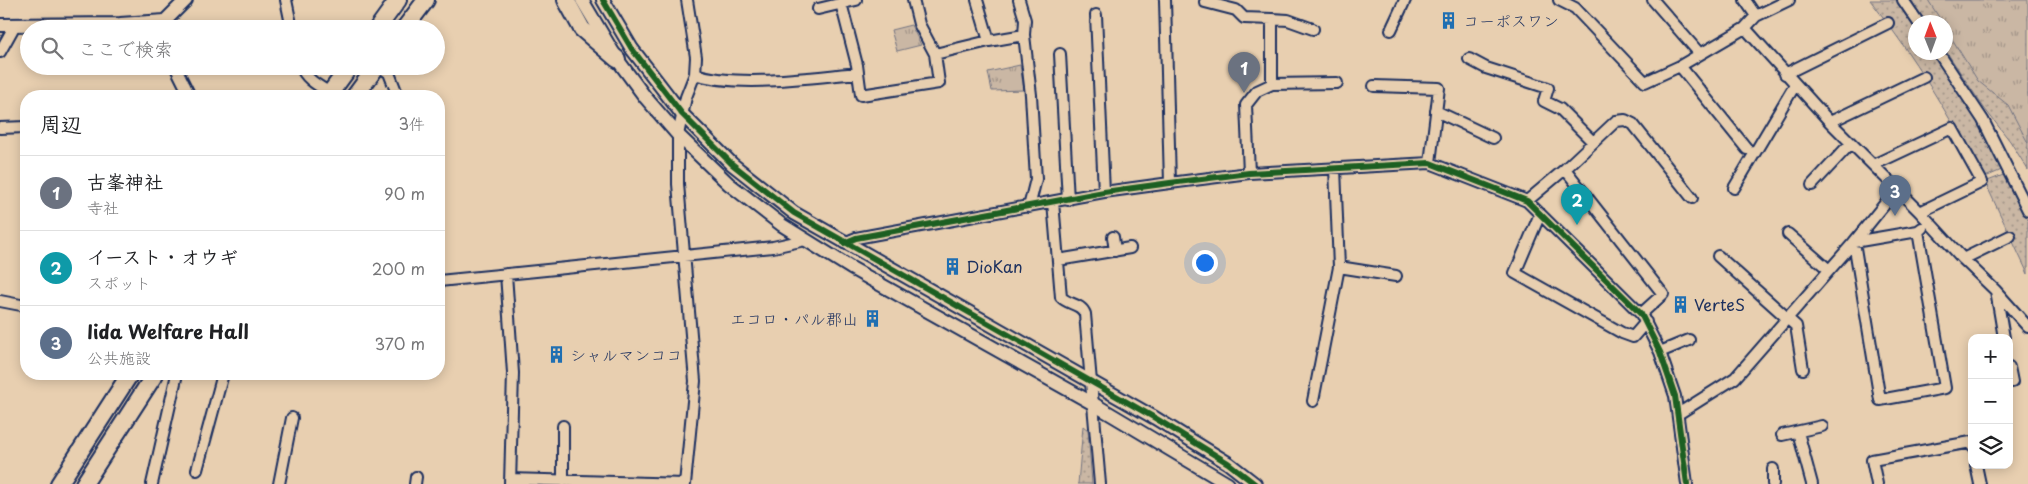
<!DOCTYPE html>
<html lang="ja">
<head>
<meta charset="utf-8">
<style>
  body { margin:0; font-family:"Playpen Sans","Klee One",sans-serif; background:#f6f6f6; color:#202124 }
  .controls { position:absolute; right:15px; bottom:15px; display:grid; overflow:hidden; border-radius:10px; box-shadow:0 2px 12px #0003 }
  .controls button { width:45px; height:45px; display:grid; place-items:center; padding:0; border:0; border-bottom:1px solid #e0e0e0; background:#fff; color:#202124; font:25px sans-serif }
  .compass { position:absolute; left:1908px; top:15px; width:45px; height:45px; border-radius:50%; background:#fff; box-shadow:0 2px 12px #0003; rotate:359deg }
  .you { position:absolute; left:1204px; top:262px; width:18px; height:18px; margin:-12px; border:4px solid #fff; border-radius:50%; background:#1a73e8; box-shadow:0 0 0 8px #1a73e833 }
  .badge { display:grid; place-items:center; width:32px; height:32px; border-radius:50%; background:#0f766e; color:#fff; font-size:16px; font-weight:700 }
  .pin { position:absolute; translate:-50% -41px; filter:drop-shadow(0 1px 2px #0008) }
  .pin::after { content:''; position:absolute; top:26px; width:18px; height:15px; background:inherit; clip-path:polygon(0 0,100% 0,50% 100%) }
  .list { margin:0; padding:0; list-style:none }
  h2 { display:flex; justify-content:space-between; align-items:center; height:65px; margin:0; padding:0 20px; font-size:21px }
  h2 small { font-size:16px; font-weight:400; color:#757577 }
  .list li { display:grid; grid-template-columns:32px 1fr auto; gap:15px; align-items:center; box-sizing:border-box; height:75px; padding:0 20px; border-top:1px solid #e0e0e0 }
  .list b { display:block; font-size:19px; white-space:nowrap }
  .list p { margin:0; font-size:16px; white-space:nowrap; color:#757577 }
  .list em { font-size:16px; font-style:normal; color:#757577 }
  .icon { flex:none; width:28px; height:28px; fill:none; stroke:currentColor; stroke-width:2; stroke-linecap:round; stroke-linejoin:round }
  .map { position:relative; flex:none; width:2028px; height:484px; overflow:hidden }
  .search { position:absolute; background:#fff; box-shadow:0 2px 12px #0003; left:20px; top:20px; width:425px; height:55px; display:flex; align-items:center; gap:12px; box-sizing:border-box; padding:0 18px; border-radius:28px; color:#757577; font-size:19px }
  .panel { position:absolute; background:#fff; box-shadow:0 2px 12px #0003; left:20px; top:90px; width:425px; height:290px; border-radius:20px }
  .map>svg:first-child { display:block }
  .grass { fill:url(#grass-dots); stroke:#727381 }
  .park { fill:url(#park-tufts); stroke:#727381 }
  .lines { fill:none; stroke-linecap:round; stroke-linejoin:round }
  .minor-casing { stroke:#1b2f5e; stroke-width:14 }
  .tertiary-casing { stroke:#1b2f5e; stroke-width:16 }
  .trunk-casing { stroke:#1b2f5e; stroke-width:20 }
  .minor { stroke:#e8cfb0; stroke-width:10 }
  .tertiary { stroke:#e8cfb0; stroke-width:12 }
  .trunk { stroke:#e8cfb0; stroke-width:16 }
  .cycleway-casing { stroke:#e8cfb0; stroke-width:9 }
  .cycleway { stroke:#1b5e20; stroke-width:6 }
  .labels { text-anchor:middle; stroke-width:4.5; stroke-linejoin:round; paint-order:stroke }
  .poi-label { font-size:16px; fill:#1b2f5e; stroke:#e8cfb0; text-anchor:start }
</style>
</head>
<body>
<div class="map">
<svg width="2028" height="484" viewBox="0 0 2028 484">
  <defs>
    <pattern id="grass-dots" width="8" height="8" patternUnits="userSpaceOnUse" patternTransform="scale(1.25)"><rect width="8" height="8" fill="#cab7a4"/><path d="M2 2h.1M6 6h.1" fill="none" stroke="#a39589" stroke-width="1.8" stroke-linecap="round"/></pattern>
    <pattern id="park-tufts" width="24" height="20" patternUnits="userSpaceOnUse" patternTransform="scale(1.25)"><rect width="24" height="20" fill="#cab7a4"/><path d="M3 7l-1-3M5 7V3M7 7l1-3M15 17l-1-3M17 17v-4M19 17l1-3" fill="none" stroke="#a39589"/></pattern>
  </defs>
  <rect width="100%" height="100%" fill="#e8cfb0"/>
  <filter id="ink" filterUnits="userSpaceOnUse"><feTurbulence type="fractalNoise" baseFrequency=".02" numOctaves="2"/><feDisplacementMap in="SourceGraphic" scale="10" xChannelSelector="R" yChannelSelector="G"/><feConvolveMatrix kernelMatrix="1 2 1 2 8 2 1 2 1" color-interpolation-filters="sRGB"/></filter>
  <g filter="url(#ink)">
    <!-- grass -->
    <path class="grass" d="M1870 0H1898L1915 25 1916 52 1934 53 1963 96 2004 169 1983 178C1949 116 1914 56 1870 0Z
      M1909 0H1979L2028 80V170L2010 141 1984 108 1946 51V22H1925Z
      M2006 174 2028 220V274L1985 182Z
      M1083 426 1088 430 1092 484H1078Z"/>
    <!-- park -->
    <path class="park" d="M1928 0H2028V143L2008 105 1978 81 1946 29V22H1942Z
      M911 25 921 45 897 51 891 30Z
      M1020 65 1024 90 992 91 988 72Z"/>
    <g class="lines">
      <defs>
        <path id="minor" d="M286 0 292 29
          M977 0 989 41 1024 35
          M1019 0 1025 20 1024 35 1031 95 1036 179 1029 207
          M1165 0 1170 183
          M1559 0 1575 8 1645 82 1680 66 1745 28 1830 122 1920 212 1963 259 1995 290 2028 327
          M1653 0 1700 54
          M1745 0 1756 16 1745 28
          M1903 0 1918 22
          M1205 2 1236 10 1244 18 1272 19V84L1257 91 1246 105 1249 173
          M841 3 857 65 861 95 939 83 935 54 919 24 913 0
          M818 9 856 0
          M1096 15 1104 192
          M1756 16 1789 0
          M1272 19 1288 20 1313 29
          M1391 30 1405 0
          M0 52 15 25
          M1938 52 1983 120 2028 210
          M935 54 989 41
          M1060 54 1068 200
          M1469 59 1486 68 1548 88 1544 101 1560 109 1593 142
          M175 66 190 96
          M301 66C305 79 319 86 330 93
          M379 66 389 73 398 96
          M1680 66 1747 149
          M695 74C739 88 812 77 858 73
          M1785 74 1888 23
          M1272 84 1337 83
          M1374 86 1439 88 1430 163
          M1436 111 1493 138
          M1830 122 1924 77
          M0 128 26 127
          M1873 165 1952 128 1982 182 1920 212
          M1565 169 1616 121 1625 120 1633 124 1692 198
          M1812 185 1851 143
          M1734 188 1795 85
          M1897 189 1854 242 1880 400 1945 388 1918 231
          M1527 201 1565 169 1663 294 1641 314
          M1053 202 1061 297C1068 305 1081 303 1085 314L1100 484
          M1540 214 1515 273 1622 333 1633 337 1646 322
          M1788 234 1829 270
          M1113 237 1115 251
          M844 243 856 238 1104 192 1170 183 1249 173 1430 163 1527 201 1641 314 1660 352 1675 396 1687 484
          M1718 256 1796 326 1803 369
          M1963 259 2010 236
          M1058 260 1130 248
          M1339 267 1396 276
          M506 274 513 373 510 484
          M439 281 773 247 805 240
          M1996 291 2004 338
          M0 301 26 306
          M1660 352 1689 340
          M2009 367 2012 382
          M1313 401 1339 267 1335 168
          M1678 414 1735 378 1854 242 1918 231 1922 228
          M1798 432 1812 484
          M1782 435 1822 426
          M1976 465 1980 484
          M1773 469V484
          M197 470 223 374
          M510 479 685 484
          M563 481V426
          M152 484 177 374
          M279 484 292 418
          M415 484 416 477
          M685 484 695 381 678 184V135L686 97 695 74 696 57 687 0
          M1877 484 1872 460 1971 442 1972 446"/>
        <path id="tertiary" d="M582 0 617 59 645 97 678 135 729 184 782 225 851 268 1092 403 1228 484
          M603 0 632 49 682 114 732 164 794 213 1155 418 1228 463 1255 484
          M0 25 120 24 165 21 186 0"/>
        <path id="trunk" d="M566 0 582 29 617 59
          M377 29 398 0
          M404 29 426 0
          M328 96 350 66
          M355 96 377 66
          M59 484 130 374
          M84 484 155 374"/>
      </defs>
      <!-- minor casing -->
      <use href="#minor" class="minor-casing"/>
      <!-- tertiary casing -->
      <use href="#tertiary" class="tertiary-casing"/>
      <!-- trunk casing -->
      <use href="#trunk" class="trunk-casing"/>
      <!-- minor -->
      <use href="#minor" class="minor"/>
      <!-- tertiary -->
      <use href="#tertiary" class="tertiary"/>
      <!-- trunk -->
      <use href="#trunk" class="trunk"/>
      <defs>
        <path id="cycleway" d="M603 0 632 49 682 114 732 164 794 213 1155 418 1228 463 1255 484
          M844 243 856 238 1104 192 1170 183 1249 173 1430 163 1527 201 1641 314 1660 352 1675 396 1687 484"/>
      </defs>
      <!-- cycleway casing -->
      <use href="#cycleway" class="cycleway-casing"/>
      <!-- cycleway -->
      <use href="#cycleway" class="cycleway"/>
    </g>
  </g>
  <!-- icons -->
  <defs>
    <symbol id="building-bare" viewBox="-9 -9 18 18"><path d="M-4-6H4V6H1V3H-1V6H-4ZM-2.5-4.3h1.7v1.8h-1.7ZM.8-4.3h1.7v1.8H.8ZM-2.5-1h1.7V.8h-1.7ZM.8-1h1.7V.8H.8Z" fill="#1f6fb2" stroke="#e8cfb0" stroke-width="2.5" paint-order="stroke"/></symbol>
  </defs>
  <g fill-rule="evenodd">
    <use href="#building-bare" x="1436" y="8" width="25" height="25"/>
    <use href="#building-bare" x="940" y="254" width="25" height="25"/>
    <use href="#building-bare" x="1668" y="292" width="25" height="25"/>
    <use href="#building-bare" x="860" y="306" width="25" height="25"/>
    <use href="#building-bare" x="544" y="342" width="25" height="25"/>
  </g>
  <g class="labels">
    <!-- poi labels -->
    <g class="poi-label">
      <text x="1463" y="27">コーポスワン</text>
      <text x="966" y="273">DioKan</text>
      <text x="1694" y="311">VerteS</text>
      <text x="858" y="325" text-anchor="end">エコロ・パル郡山</text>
      <text x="570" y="361">シャルマンココ</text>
    </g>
  </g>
</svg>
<div class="controls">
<button>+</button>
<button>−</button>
<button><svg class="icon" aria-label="layers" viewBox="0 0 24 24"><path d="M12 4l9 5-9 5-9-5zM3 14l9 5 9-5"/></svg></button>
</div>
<svg class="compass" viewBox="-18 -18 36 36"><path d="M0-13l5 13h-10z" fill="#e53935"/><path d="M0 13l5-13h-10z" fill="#757577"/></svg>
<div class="you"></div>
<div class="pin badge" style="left:1244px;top:93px;background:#6b7280">1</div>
<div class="pin badge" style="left:1577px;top:225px;background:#0f9aa8">2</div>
<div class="pin badge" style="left:1895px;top:216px;background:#5c6f8a">3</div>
<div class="search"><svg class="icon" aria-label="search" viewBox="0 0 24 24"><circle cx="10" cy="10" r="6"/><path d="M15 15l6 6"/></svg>ここで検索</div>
<section class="panel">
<h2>周辺<small>3件</small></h2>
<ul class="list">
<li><span class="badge" style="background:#6b7280">1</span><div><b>古峯神社</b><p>寺社</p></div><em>90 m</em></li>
<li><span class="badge" style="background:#0f9aa8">2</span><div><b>イースト・オウギ</b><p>スポット</p></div><em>200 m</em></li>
<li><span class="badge" style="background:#5c6f8a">3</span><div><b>Iida Welfare Hall</b><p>公共施設</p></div><em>370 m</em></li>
</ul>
</section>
</div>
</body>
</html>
